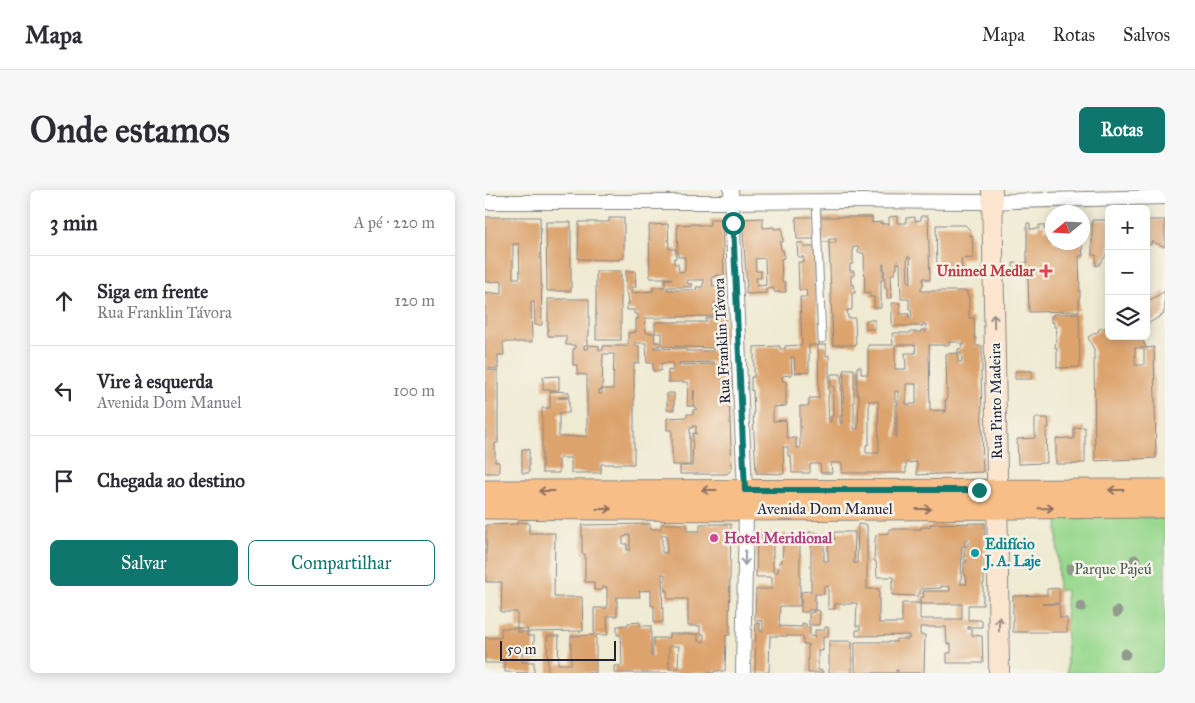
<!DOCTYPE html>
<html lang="pt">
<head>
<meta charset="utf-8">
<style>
  body { margin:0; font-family:"IM FELL Great Primer",serif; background:#f7f7f7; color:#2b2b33 }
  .controls { position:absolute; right:15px; top:15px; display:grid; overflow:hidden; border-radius:8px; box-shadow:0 2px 12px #0003 }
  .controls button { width:45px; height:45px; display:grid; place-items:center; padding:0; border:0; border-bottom:1px solid #e1e1e2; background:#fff; color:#2b2b33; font:25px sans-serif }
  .compass { position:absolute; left:560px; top:15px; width:45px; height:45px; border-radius:50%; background:#fff; box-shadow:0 2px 12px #0003; rotate:252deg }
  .scale { position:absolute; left:15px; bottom:12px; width:116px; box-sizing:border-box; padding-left:5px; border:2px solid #22223b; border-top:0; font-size:14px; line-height:18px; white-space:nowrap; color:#22223b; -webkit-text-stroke:4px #f7f3e8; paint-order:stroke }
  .stop { position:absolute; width:15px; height:15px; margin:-11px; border:4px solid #0f766e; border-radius:50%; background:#fff }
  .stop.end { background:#0f766e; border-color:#fff; box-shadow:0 1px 5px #0008 }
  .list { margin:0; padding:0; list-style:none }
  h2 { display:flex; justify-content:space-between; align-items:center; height:65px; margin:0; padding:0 20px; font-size:21px }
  h2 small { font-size:16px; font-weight:400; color:#7c7c81 }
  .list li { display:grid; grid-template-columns:32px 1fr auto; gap:15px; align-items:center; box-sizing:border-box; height:90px; padding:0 20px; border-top:1px solid #e1e1e2 }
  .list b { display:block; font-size:19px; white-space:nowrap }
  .list p { margin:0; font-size:16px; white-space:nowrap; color:#7c7c81 }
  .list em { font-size:16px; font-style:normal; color:#7c7c81 }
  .actions { display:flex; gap:10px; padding:15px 20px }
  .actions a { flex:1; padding:11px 0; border:1px solid #0f766e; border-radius:8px; text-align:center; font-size:18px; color:#0f766e }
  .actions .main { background:#0f766e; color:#fff }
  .icon { flex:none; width:28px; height:28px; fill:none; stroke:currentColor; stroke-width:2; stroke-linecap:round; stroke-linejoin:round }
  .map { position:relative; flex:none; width:680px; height:483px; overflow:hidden; border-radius:8px }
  header { display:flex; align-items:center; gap:30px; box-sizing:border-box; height:70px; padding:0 25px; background:#fff; border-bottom:1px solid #e1e1e2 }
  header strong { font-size:24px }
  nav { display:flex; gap:28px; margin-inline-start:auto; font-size:18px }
  .intro { display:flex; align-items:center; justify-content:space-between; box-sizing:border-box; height:120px; padding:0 30px }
  h1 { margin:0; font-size:35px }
  .button { padding:12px 22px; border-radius:8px; background:#0f766e; color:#fff; font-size:18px; font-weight:700 }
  main { display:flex; gap:30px; padding:0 30px }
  aside { flex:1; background:#fff; border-radius:8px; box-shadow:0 2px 12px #0003 }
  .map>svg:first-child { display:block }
  .green { fill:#98d88e; stroke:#5d7d64 }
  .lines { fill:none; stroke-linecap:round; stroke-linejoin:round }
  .stream { stroke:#85bbf4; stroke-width:4.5 }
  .building { fill:#dca36d; fill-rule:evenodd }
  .lane-casing { stroke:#888686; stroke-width:9 }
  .street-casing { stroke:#888686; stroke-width:16 }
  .secondary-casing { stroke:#888686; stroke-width:22 }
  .primary-casing { stroke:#888686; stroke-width:23 }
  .lane { stroke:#fff; stroke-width:7 }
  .street { stroke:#fff; stroke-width:14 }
  .secondary { stroke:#fce5cf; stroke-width:20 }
  .primary { stroke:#f7be87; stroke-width:21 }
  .tree { fill:#929a8d }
  .oneway { stroke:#9a8d8c }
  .oneway2 { stroke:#8c7061 }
  .oneway3 { stroke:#9c9ca7 }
  .route { stroke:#0f766e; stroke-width:6 }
  .health-dot { fill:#e0444e; stroke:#f7f3e8; stroke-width:2 }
  .hotel-dot { fill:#d1479c; stroke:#f7f3e8; stroke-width:2 }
  .culture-dot { fill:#0f9aa8; stroke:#f7f3e8; stroke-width:2 }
  .labels { text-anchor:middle; stroke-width:5; stroke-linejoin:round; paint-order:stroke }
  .health-label { font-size:15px; font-weight:bold; fill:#be3a42; stroke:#f7f3e8; text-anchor:end }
  .street-label { font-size:15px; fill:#22223b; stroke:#f7f3e8 }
  .hotel-label { font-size:15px; font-weight:bold; fill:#b23c85; stroke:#f7f3e8; text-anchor:start }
  .culture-label { font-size:15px; font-weight:bold; fill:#0d838f; stroke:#f7f3e8; text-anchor:start }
  .park-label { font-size:15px; fill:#455954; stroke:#f7f3e8 }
</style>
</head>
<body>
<header>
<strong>Mapa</strong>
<nav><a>Mapa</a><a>Rotas</a><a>Salvos</a></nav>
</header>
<div class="intro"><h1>Onde estamos</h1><a class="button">Rotas</a></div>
<main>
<aside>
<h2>3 min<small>A pé · 220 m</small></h2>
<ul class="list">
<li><svg class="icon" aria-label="ahead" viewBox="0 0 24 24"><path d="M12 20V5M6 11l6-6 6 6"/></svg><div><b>Siga em frente</b><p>Rua Franklin Távora</p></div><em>120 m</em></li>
<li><svg class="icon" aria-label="left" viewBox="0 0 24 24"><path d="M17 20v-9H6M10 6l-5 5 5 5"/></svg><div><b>Vire à esquerda</b><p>Avenida Dom Manuel</p></div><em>100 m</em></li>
<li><svg class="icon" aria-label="arrive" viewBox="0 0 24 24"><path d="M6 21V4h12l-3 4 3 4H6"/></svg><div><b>Chegada ao destino</b></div></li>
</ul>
<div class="actions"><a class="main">Salvar</a><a>Compartilhar</a></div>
</aside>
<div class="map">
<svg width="680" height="483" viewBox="0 0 680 483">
  <rect width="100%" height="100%" fill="#f7f3e8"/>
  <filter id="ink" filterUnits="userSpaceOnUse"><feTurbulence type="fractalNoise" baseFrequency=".02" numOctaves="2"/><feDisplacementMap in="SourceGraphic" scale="10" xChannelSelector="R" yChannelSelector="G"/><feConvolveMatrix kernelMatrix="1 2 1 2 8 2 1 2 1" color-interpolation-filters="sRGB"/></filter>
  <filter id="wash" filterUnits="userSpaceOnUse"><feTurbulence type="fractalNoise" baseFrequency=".0096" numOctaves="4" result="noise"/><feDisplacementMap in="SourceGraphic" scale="20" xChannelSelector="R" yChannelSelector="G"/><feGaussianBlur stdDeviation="1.12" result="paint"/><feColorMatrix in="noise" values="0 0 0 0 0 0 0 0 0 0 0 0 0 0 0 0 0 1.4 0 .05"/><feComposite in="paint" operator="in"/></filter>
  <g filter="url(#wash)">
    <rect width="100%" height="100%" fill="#efead2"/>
    <!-- green -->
    <path class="green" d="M680 327V483H582L581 400H573L572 328Z"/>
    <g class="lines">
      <!-- stream -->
      <path class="stream" d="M678 483 680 470"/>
    </g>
    <g id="blocks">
      <!-- building -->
      <path class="building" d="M412 26V33H421V28L430 27V31L436 30V26H443L445 90H441V88H438V97H436V101H482V106H484V128H489L490 148H491V156H497V182H496L498 282 432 285V272L421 273V283H357V273H346L347 283H336L335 274H325V283H307L306 266H303V257H298L299 284 271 283 268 225H269L268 200 266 201V187H269V157L295 156V159H300V156L317 155 315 107H322L321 100H314L313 72H319V67H313L312 53H319V57H329L334 155H324V182L310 183 309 167H306L307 185 297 186 298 191 301 192V216L288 217V231L301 230 302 248H311V258H315V216H324V208H334L333 155H341V166L344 165V204L343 205V215L344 232H346V226H348V203L349 202V196H346V184H356L357 226H355V233L357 234V227H358L359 179H369V239H373L374 205H372V177H376V184H383V155H408L407 143H425V142H436V140H440V142H441V134H438V136H407V113H415V124H424V128H427L426 119H424V109H416L415 73 413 74V71H412V79H410V84H406L407 108H402V98H400L399 74H398V90H396V118H389V107H385V102L380 103 379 63H373V57H368V74H365V81H369V86H366V95L369 94 370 103H367V120H362L363 128H370L371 155H348L344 53H351V49H344V52H335L334 27H387V33L397 32 396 34H404V27ZM422 67H425L426 92H423ZM464 152H473L475 154H479V155H477V158L473 159V163H476L477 172H473V163L461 164 462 210H460L461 222H459V220L445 221 444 155H464ZM410 155H430L431 163H420L421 179H410ZM421 194H431V214H421ZM410 201H413V214H412V247H410ZM384 211H393L394 263H381V255L384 254Z
        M0 27H55L57 135H50L49 112H46L47 152H18L19 165H13V179L4 178V180L13 181V253H10V272H14V283H0V102L17 104V91L0 92ZM28 54H34L35 88H28Z
        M311 27H328L329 49H312Z
        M124 28H139V68L134 69V70L93 69 94 32H124Z
        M278 28V38L289 37V39L297 38 298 52H295L296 60H298L299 68 296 69 297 92H300L301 102H289V98L281 99V103L261 104V97H262L257 29ZM280 68 281 95 272 96 271 88H276V81H271L270 69Z
        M225 29H237L239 85H232V87H227L228 97H235V113H229V126L177 127 176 128H160L161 143H169L170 152H175V156H169V158L201 159V161H228V158L177 156V143H170V132H221V128L240 127 241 150H235V158H242L247 279 242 284H195V276H207L208 243 211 244V236H208V238H205V275H187V240H182V228L202 227V224H208V220L212 219V218L209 217V200L208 216H202L203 192H183V180L187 181 188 173H176V181H168V173H162L161 153H150V156H154V173H149V274H116V283H86V268H74V283H57V218H65V201L84 202V207H74V208H84V223H74V247L102 246V185L92 184V175H88V159H90V155H81V146H63V109H104V146H102V155H99V159H102L103 155 114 156V160H118V156H143V143L151 142V129H153V124H149V120H142V114H144L143 104H141V81H150L151 97H147V103L168 101V97H180V89H187L186 88H165L164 35 183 34 184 59H191V68H189V74H193L194 82 200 81V67H193L192 35 213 34V35H225ZM202 90H219V93H218V97H211L212 100H182V97H207V94H203ZM118 164H129L128 199H117V204H114V200H117ZM229 172V174L194 175V173Z
        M607 30H624V61L614 75 611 76V65H607Z
        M661 30H680V57L666 51V55L661 54Z
        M61 32H86V101H62Z
        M542 33H545V39H554V35H559V39H568V52H597L598 66H594L595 106 594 109V121L544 122 543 86H528V73H542Z
        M451 35H480L485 40V46L487 45 488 68 476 69 477 78H452Z
        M111 81H136V150H111Z
        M680 101V120L678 122 679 124 661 135V109L664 108 665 110Z
        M594 123 595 177 572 178V158H570L572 137H569V132H566V126H569L568 124Z
        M381 130H390V139H381Z
        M624 135V146H656L661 158 669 157 671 268 610 271 609 160 603 147 614 141 613 140 617 138V139ZM650 158H659V175H650Z
        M530 181H547V189H530Z
        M74 186V200H58V187Z
        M182 203H189V220H182Z
        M550 228H563L564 238H561L562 273 533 274 532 249 550 248Z
        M600 237V273H593V274H571V249L585 248V249H589V238Z
        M37 259H44V283H37Z
        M33 332 44 333V343H70L69 407H97L98 441 42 442 43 439H32V422H16L17 392H1V335L33 334Z
        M500 333 499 394H498V415H483V430H497V437H483V439H487V445L497 446 498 473H462V463H466V454H462L461 437H435V445H440L439 483H413V480H411V483H370V452H411V449H424V445L371 446V440H375V436H371L372 413H366V414H350V419H343V396H339V404H330V420H323V422H316V402L326 401V352H324V342L341 344V353H339V371H343V350H349V342H370L369 373H372L373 334 382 335V399H394V433H417V413H435V429H477V414H435V407H439L438 401H465V397L456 396V398L435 399V404H433V406L407 405V391H409V387H392L391 371H389L390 349 391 346 393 344 404 343V339H436V337H445V334ZM480 349H483V356H480L479 370H482V372H479V385H481L482 394H476L477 356H480Z
        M165 334V339H176V334H202V341H215V334H246L244 435H245V445H241L240 481H229V483H129V476H137L136 445H132V436L143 435V433L155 432V436H166V466H168V448H184V444H213V451L219 452V444H215V436H203V409H182V400L180 401V384H177L178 432 169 433V416L166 415V400L154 401 155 407H132V426H122L123 445H111V483H63L62 446H74L73 474H86V446L109 445V418H122V397H117V400H109V392H100V364H97V335ZM142 345H145V360H142V354H138V347L142 346ZM177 345H182V363H177ZM184 456H194L193 479H184Z
        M272 343H288V382H293L294 372H297L298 355 296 354 297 345 300 343V345H315V416H295L294 436 315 437H317V433L321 434V437H325V446L330 447V440H340V437H343V447H338V461H333V480L338 481V483H323V454H318V446H285L284 482 270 483 271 433H275V441H278V431L270 430 271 399H287V387H271Z
        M574 398V413L557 414H574L575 428H582V442H528V406L562 405V399Z
        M329 420 335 421 334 435H324V423L329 422Z
        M16 438H32V442H42V446H49V463H37V472H49V483L20 482V473H0V448H16Z
        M344 451H367V483H344Z"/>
    </g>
  </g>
  <g filter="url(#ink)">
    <use href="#blocks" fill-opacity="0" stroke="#888686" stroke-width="1"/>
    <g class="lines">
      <defs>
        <path id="lane" d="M331 11 337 149"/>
        <path id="street" d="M246 0 260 300
          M0 12H233L365 11 492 12 680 7
          M258 483 261 320"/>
        <path id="secondary" d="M507 0 512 284 514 483"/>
        <path id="primary" d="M0 301 680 300
          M0 318 261 320 680 317"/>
      </defs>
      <!-- lane casing -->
      <use href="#lane" class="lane-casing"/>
      <!-- street casing -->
      <use href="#street" class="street-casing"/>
      <!-- secondary casing -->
      <use href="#secondary" class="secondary-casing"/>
      <!-- primary casing -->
      <use href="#primary" class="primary-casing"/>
      <!-- lane -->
      <use href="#lane" class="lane"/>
      <!-- street -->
      <use href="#street" class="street"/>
      <!-- secondary -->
      <use href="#secondary" class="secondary"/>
      <!-- primary -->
      <use href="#primary" class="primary"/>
    </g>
    <!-- trees -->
    <g class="tree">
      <circle cx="650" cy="370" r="5.5"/>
      <circle cx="586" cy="379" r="5.5"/>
      <circle cx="596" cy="417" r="5.5"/>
      <circle cx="632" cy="422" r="5.5"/>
      <circle cx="640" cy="464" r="5.5"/>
    </g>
    <!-- one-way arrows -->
    <defs><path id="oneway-shaft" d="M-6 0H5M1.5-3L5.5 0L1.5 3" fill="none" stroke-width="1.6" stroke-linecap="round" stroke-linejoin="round" transform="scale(1.25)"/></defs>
    <g class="oneway">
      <use href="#oneway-shaft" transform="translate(509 131) rotate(-91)"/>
      <use href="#oneway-shaft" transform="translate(514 434) rotate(-90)"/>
    </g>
    <g class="oneway2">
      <use href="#oneway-shaft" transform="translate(224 300) rotate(180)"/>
      <use href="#oneway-shaft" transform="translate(631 300) rotate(-180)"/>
      <use href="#oneway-shaft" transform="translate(61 301) rotate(180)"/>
      <use href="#oneway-shaft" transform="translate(561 318) rotate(-1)"/>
      <use href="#oneway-shaft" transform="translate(119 319)"/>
      <use href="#oneway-shaft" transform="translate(439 319)"/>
    </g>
    <use class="oneway3" href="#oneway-shaft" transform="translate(260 368) rotate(91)"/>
  </g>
  <g class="lines" filter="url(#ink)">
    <!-- route -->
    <path class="route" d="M248 33 260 300H494"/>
  </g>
  <!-- markers -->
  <path class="health-dot" d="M558.5 73.5h5v5h5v5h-5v5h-5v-5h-5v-5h5z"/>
  <circle class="hotel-dot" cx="229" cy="348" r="5"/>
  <circle class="culture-dot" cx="490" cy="363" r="5"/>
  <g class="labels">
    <!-- health labels -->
    <g class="health-label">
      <text x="550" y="86">Unimed Medlar</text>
    </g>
    <!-- street labels -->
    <g class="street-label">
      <text transform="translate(237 151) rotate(-93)" y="5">Rua Franklin Távora</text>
      <text transform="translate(511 211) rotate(-91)" y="5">Rua Pinto Madeira</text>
      <text x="340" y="324">Avenida Dom Manuel</text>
    </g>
    <!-- hotel labels -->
    <g class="hotel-label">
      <text x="239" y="353">Hotel Meridional</text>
    </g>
    <!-- culture labels -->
    <g class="culture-label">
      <text x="500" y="359">Edifício<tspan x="500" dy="17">J. A. Laje</tspan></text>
    </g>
    <!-- park labels -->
    <g class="park-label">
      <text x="628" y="384">Parque Pajeú</text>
    </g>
  </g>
</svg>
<div class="controls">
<button>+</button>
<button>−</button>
<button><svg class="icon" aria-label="layers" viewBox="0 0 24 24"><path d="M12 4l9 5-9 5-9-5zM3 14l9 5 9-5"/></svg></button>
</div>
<svg class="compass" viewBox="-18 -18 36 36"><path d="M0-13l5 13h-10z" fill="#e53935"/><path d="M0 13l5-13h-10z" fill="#7c7c81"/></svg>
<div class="scale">50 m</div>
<div class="stop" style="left:248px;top:33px"></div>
<div class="stop end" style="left:494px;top:300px"></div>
</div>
</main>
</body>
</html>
